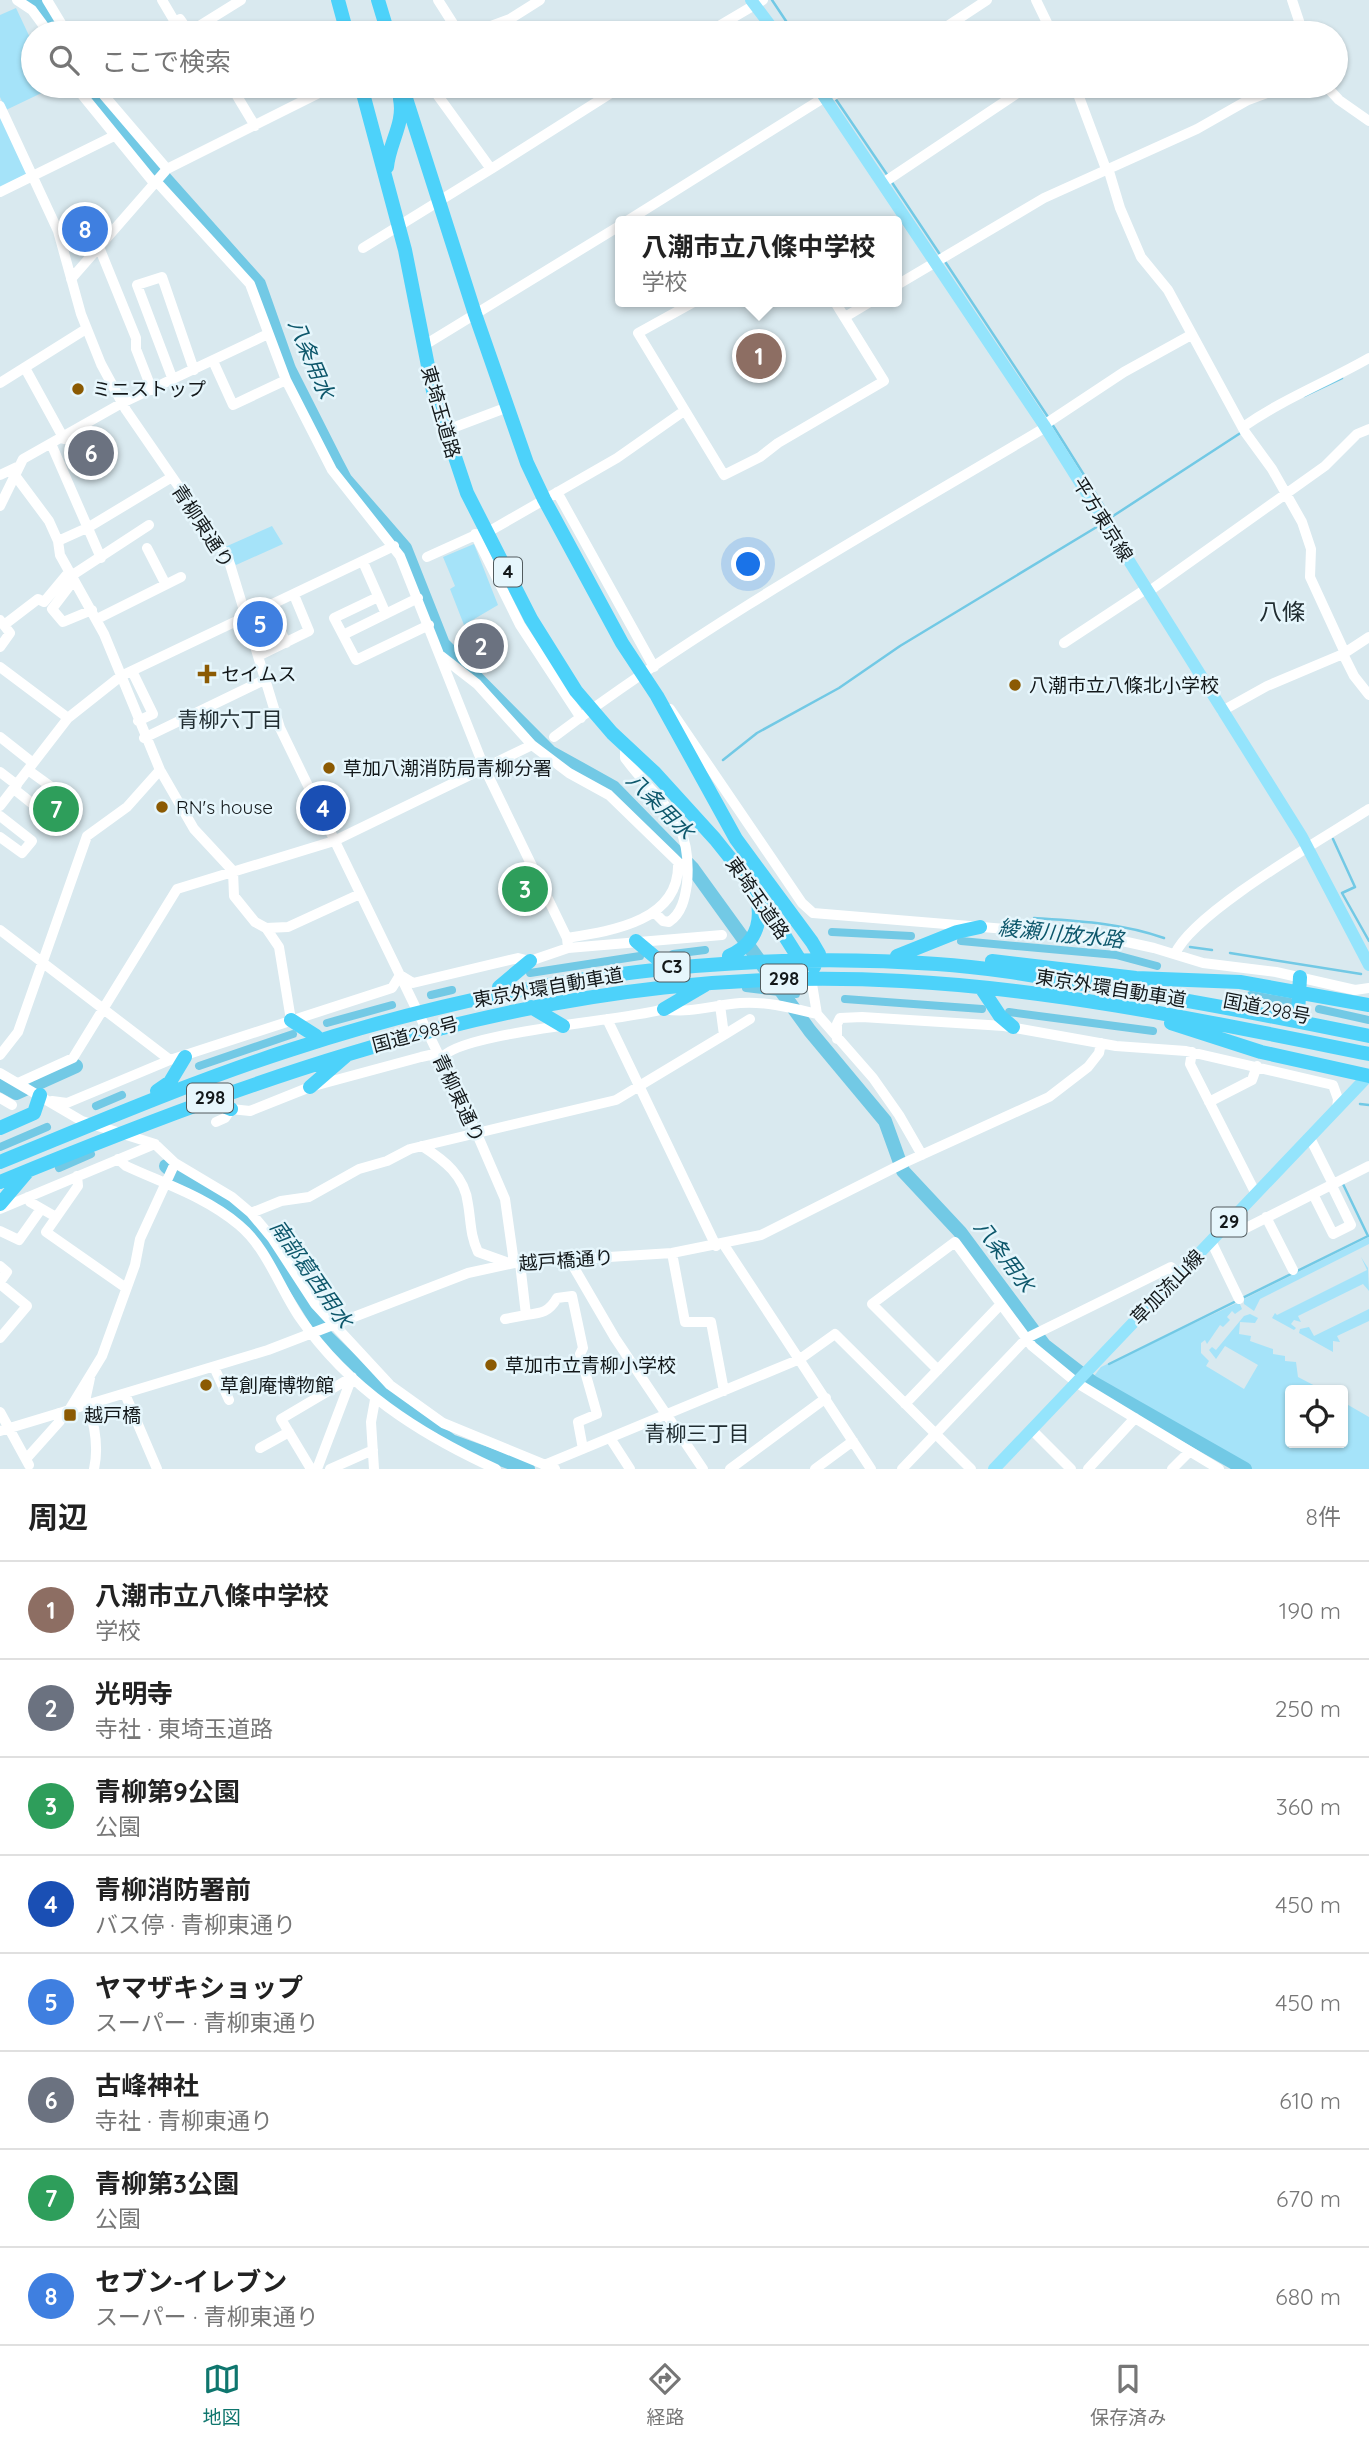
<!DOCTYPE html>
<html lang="ja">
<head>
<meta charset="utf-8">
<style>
  body { margin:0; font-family:Quicksand,"Noto Sans JP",sans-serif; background:#f6f6f6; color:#222 }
  .controls { position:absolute; right:21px; bottom:21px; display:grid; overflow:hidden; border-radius:7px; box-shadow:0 2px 5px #0004 }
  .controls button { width:63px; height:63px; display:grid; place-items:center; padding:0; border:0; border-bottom:2px solid #e0e0e0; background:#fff; color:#222; font:35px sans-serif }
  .you { position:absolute; left:749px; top:565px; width:24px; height:24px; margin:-18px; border:5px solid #fff; border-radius:50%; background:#1a73e8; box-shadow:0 0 0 10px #1a73e833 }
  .badge { display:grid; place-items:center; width:46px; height:46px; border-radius:50%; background:#0f766e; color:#fff; font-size:23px; font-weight:700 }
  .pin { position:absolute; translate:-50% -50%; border:4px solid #fff; box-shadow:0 2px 7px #0006 }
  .popup { position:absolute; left:615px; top:216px; width:287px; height:91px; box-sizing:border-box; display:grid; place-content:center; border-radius:7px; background:#fff; filter:drop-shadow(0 2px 5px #0005); font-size:23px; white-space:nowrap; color:#767676 }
  .popup b { font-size:26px; color:#222 }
  .popup::after { content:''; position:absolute; left:50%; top:100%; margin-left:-14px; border:14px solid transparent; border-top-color:#fff }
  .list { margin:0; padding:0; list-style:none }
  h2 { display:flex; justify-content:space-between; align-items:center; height:91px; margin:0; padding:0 28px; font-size:30px }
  h2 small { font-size:23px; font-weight:400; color:#767676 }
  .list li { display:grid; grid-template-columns:46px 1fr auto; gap:21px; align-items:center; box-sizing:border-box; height:98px; padding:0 28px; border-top:2px solid #e0e0e0 }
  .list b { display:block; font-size:26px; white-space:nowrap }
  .list p { margin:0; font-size:23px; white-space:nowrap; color:#767676 }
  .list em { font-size:23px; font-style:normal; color:#767676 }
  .icon { flex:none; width:38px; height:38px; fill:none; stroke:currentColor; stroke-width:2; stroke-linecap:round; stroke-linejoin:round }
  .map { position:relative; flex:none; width:1369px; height:1469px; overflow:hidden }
  .search { position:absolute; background:#fff; box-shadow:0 2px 5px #0004; left:21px; right:21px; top:21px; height:77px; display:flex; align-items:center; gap:18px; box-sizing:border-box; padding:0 24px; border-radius:38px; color:#767676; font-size:26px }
  .sheet { height:875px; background:#fff }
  nav { display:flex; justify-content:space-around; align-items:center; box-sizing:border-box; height:98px; border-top:2px solid #e0e0e0; background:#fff; font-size:19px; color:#767676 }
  nav a { display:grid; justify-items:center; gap:4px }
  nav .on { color:#0f766e }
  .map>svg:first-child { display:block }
  .green { fill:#a5e3f9 }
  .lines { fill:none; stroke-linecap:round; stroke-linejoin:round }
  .stream { stroke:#72c9e5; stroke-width:2.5 }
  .canal { stroke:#72c9e5; stroke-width:8 }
  .river { stroke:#72c9e5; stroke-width:14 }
  .minor { stroke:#fff; stroke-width:10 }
  .major { stroke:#94e4fc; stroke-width:12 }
  .highway { stroke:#4dd2fa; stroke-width:14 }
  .poi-dot { fill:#8b5a03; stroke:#e6f6fc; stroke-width:2.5 }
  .labels { text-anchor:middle; stroke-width:5; stroke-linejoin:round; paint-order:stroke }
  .shield { fill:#e6f6fc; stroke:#525b5e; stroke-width:2 }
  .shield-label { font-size:18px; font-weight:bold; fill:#13181a }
  .poi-label { font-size:19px; fill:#13181a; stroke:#e6f6fc; text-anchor:start }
  .street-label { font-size:19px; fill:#13181a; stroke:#e6f6fc }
  .water-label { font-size:21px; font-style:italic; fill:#0d576b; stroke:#e6f6fc }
  .neighbourhood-label { font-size:21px; fill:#212d31; stroke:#e6f6fc }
  .quarter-label { font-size:23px; fill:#212d31; stroke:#e6f6fc }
</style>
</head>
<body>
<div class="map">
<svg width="1369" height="1469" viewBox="0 0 1369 1469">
  <rect width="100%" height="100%" fill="#d9e9ef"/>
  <!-- green -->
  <path class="green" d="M16 8 33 44V86L54 87 6 110 0 97V15Z
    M0 115 29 175 0 188Z
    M272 526 283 544 236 565 225 547Z
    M474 544 498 605 464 625 450 589 455 586 443 557Z
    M1369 1237V1244L1260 1299 1254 1311 1244 1304V1299Z
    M1361 1257 1368 1268 1369 1291 1363 1284 1298 1316 1301 1322 1294 1320 1291 1324 1296 1328 1294 1330 1272 1318 1275 1313 1277 1315 1367 1270Z
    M1239 1302 1242 1309 1235 1314 1232 1311 1227 1317 1230 1320 1223 1327 1220 1325 1207 1344 1205 1340 1201 1343V1353L1209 1361 1206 1366 1244 1389 1258 1365 1225 1346 1216 1359 1209 1350 1212 1347 1216 1350 1244 1316 1250 1314 1258 1318 1255 1323 1240 1322 1239 1334 1251 1336 1250 1341 1273 1349V1354L1285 1356V1361L1296 1362 1298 1377 1323 1390H1290V1443H1343V1402L1369 1417V1469H1250L1091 1380 1101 1367Z
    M1369 1309V1321L1337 1336 1340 1342 1333 1341V1352L1299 1333 1300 1329 1309 1327 1314 1336Z"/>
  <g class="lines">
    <!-- stream -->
    <path class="stream" d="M772 0 794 33
      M835 98 888 176
      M891 181 941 256
      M944 260 1048 417
      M1304 396 1342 378
      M1052 424 1111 518
      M1110 518 1242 432
      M723 760 757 733 839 688 900 646 1100 525
      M1333 839 1355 887 1342 893 1369 941
      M1034 918C1079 921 1121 923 1164 938
      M1190 947 1212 950
      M1230 953 1361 974
      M1360 1104 1369 1105
      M1109 1364 1368 1236 1343 1184"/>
    <!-- canal -->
    <path class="canal" d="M832 932 911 936
      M961 941 1116 955 1157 966
      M673 954 705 950
      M530 973 640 956
      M746 988 796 994
      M431 995 452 990
      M1251 995 1290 1002
      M845 999 982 1009
      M1319 1009 1369 1020
      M1009 1012 1153 1031
      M327 1023 392 1005
      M199 1066 293 1034
      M96 1106 122 1095
      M0 1147 47 1127
      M59 1168 91 1154"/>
    <!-- river -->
    <path class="river" d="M32 0 50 17 58 33
      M87 86 96 101 259 284 289 369 336 462 345 479 405 548 443 644 550 752 613 787 693 869 810 1031 885 1121 903 1171 960 1232 1044 1345 1092 1382 1245 1469
      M0 1084 16 1093 76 1066
      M166 1166 177 1176 238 1210 278 1259 326 1336 378 1387 451 1441 528 1469"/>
    <!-- minor -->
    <path class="minor" d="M17 0 32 10 49 33
      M47 0 67 33
      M162 0 175 22 180 19 189 32
      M438 0 459 33
      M1036 0 1052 33
      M1292 0 1303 33
      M199 33 196 28 241 0
      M472 33 510 19 540 0
      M707 33 763 0
      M937 33 987 0
      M75 86 154 183
      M96 86 167 169
      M231 86 255 126
      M431 86 491 169 622 86
      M1075 86 1106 169
      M1326 86 1339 100 1369 121
      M827 99 849 86
      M0 106 58 231 81 314 101 364 126 410 228 558 280 728 477 1134 505 1199 514 1263
      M1108 168 1120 208 1141 257 1168 290 1245 432 1272 469 1302 522 1311 549 1310 577 1345 653
      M156 181 250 284 286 380 332 470 400 556 484 767 567 938 568 948
      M883 183 1028 86
      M0 192 114 136
      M627 221 825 97
      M99 247 136 338V349L152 390
      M363 248 491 169
      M71 279 167 169 333 86
      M897 285 1044 198 1197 129 1248 100 1286 86
      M694 302 638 333 724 475 760 457 778 443 884 381 835 302
      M845 317 870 302
      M423 346 621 225
      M213 361 233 405 286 380
      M25 368 64 439
      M173 380 137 285 162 277 194 370
      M0 383 86 329
      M1044 425 1124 372 1191 335
      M1243 427C1283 399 1327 382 1369 358
      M447 430 508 407
      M52 446 101 558
      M14 474 49 521 58 541
      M0 475 17 467
      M172 477 89 527 58 541 60 555 104 634 160 770 194 829 233 871 234 896 255 922 266 928 279 947 291 1020
      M557 492 654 667
      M0 506 23 459 122 403 268 334
      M488 532 617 458 684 411
      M475 534 520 625 581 718
      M147 548 165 583
      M427 557 480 533
      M363 562 386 614
      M71 576 149 525
      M74 580 52 609 63 622 92 610
      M1148 592 1325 466 1357 434 1369 429
      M378 597 334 618 356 660 429 625
      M270 607 286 643
      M97 619 181 577
      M4 625 38 599 44 602 69 572
      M343 635 418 598
      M1064 643 1146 589
      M0 647 10 633 0 620
      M1343 654 1354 676 1369 695
      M258 656 309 631 294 595
      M441 656 477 684 532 745 569 773 609 795 678 862C681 921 612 931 567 938
      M0 667 68 718
      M132 671 153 714 138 721
      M670 709 802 903 813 913 1104 937 1154 948 1203 963 1276 972 1355 990 1369 988
      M1222 711 1267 686 1343 654 1369 637
      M0 737 33 763
      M554 737C708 621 880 526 1046 427
      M144 738 264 680
      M625 746V758C660 806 693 816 687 884 685 898 682 913 669 922L663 921 654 912
      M0 772 17 785
      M14 789 44 813 60 798 57 791 28 770
      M0 806 68 718 121 676 394 546
      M0 816 32 841 22 853 0 837
      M266 928 288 927 360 894
      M0 930 170 1060
      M1175 954C1193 912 1326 837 1369 809
      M811 978 817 1014 873 1078 899 1115 922 1155
      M607 1019 716 1246
      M724 1035 750 1019
      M837 1039V1024L840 1018 862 1017 1004 1026 1116 1046 1186 1051 1333 1085 1338 1099 1337 1109
      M1192 1052 1190 1064 1256 1194
      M0 1055 18 1032 87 836 127 807 160 770
      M0 1073 82 1121 155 1144 175 1163 232 1197 251 1213 272 1238 315 1304 390 1385 443 1423 555 1469
      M18 1083 73 1058 177 889 334 841 532 745
      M0 1098 12 1105
      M52 1101 67 1103 170 1060 392 988 400 975 413 983 518 958 530 961 568 948 722 935
      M1209 1102 1252 1080 1257 1066
      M216 1122 225 1118 231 1109 250 1111 310 1087 421 1057 430 1055 441 1059C456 1032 625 1021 664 1009 689 1014 714 1005 740 1003 766 1001 792 1008 817 1014
      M1310 1138 1333 1184
      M422 1146C444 1160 465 1176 468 1204 471 1221 470 1235 478 1252L506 1262
      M118 1159 126 1166C165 1184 206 1197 239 1225 267 1248 280 1289 300 1318 349 1389 419 1434 496 1469
      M77 1176 78 1186 46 1232 126 1288
      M1313 1194 1333 1234 1351 1225 1331 1184
      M28 1197 30 1202 56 1217
      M0 1209 155 1144
      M251 1213 281 1201 309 1197 359 1169 387 1161 410 1149 616 1100 724 1035 720 1005
      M1266 1217 1293 1270
      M1227 1224 1238 1231 1246 1228 1369 1166
      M0 1231 19 1240 41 1209
      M1211 1241 1239 1299
      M724 1245 871 1469
      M672 1253 685 1322H711L724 1391
      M569 1259 615 1338 703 1469
      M520 1263 526 1315C542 1313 549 1312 557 1298L572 1296 583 1348 580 1354 597 1414 578 1422 583 1449
      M0 1266 7 1272 0 1282
      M0 1284 27 1306 0 1338
      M505 1319 526 1315
      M214 1367 229 1400
      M938 1370 872 1304 955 1242 1032 1346 1049 1360 1077 1383 1219 1469
      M125 1394 157 1469
      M905 1404 1001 1304
      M88 1405C95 1426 99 1447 94 1469
      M84 1406 90 1378
      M69 1410 102 1356 135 1265 140 1239 175 1163
      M0 1412 29 1465
      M1032 1430 1071 1469
      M0 1431 268 1350 468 1273 514 1263 672 1253 761 1235 906 1162 1049 1097 1088 1067 1099 1053 1101 1043
      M610 1438 630 1469
      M260 1448 289 1432
      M26 1459 60 1421 59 1413
      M544 1465 800 1359 835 1334 971 1469
      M311 1469 281 1419 352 1377 317 1469
      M330 1469 373 1450
      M374 1469 371 1422 375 1400
      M730 1469 826 1398
      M815 1469 853 1441
      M902 1469 1027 1338 1171 1267 1179 1275
      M1088 1469 1135 1418
      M1172 1469 1189 1452"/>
    <!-- major -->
    <path class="major" d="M751 0 776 33
      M817 86 1044 425 1302 837 1369 965
      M994 1469 1369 1075"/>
    <!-- highway -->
    <path class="highway" d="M338 0 347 33
      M378 0 388 33
      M361 86 405 250 433 391 467 493 531 619 576 691 612 733 655 773 715 839 755 889 803 965
      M402 86 475 314 527 463 544 499 622 643 657 696 736 839 812 942 819 954 814 967
      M387 167C389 143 405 123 400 99
      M636 941 661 962
      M729 956C754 945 763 924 757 898
      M897 956 957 932 980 927
      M992 961 1136 978 1240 982 1369 1005
      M499 987 530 961
      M982 989 1000 1016 1013 1027
      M531 1007 563 1026
      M664 1009 705 985
      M1298 1014 1300 977
      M291 1020 316 1036
      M1171 1023 1261 1052 1369 1076
      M310 1087 348 1054
      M157 1091 170 1082 185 1057
      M207 1099 231 1109
      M0 1128 34 1113 40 1095
      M0 1162C96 1123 191 1082 290 1050 500 981 716 949 937 964 984 967 1031 975 1077 983 1175 997 1272 1016 1369 1036
      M0 1182C301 1059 571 963 902 981 1058 989 1215 1023 1369 1054
      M0 1204 28 1171"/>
  </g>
  <!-- markers -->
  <g class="poi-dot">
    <circle cx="78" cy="389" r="7"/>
    <path d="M203.5 663.5h7v7h7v7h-7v7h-7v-7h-7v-7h7z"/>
    <circle cx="1015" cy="685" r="7"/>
    <circle cx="329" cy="768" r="7"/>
    <circle cx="162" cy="807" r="7"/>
    <circle cx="491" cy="1365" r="7"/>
    <circle cx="206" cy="1385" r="7"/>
    <rect x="63" y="1408" width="14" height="14" rx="3.5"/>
  </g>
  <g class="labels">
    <!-- shield labels -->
    <g class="shield">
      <rect x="494" y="557.5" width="28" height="29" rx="5"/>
      <rect x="654.5" y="952.5" width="35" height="29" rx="5"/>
      <rect x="761" y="964.5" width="46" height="29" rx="5"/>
      <rect x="187" y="1083.5" width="46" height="29" rx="5"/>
      <rect x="1211.5" y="1207.5" width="35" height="29" rx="5"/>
    </g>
    <g class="shield-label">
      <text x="508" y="578">4</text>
      <text x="672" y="973">C3</text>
      <text x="784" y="985">298</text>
      <text x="210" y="1104">298</text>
      <text x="1229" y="1228">29</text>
    </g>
    <!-- poi labels -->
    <g class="poi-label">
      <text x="92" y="396">ミニストップ</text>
      <text x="221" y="681">セイムス</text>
      <text x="1029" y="692">八潮市立八條北小学校</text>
      <text x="343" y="775">草加八潮消防局青柳分署</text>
      <text x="176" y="814">RN's house</text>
      <text x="505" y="1372">草加市立青柳小学校</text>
      <text x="220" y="1392">草創庵博物館</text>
      <text x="84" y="1422">越戸橋</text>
    </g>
    <!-- street labels -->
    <g class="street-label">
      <text transform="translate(441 412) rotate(74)" y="7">東埼玉道路</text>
      <text transform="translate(1103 519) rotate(58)" y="7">平方東京線</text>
      <text transform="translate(203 526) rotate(57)" y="7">青柳東通り</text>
      <text transform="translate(758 898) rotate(55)" y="7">東埼玉道路</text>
      <text transform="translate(548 987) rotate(-10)" y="7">東京外環自動車道</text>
      <text transform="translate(1111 988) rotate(9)" y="7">東京外環自動車道</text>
      <text transform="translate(1267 1008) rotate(11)" y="7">国道298号</text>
      <text transform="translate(415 1034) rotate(-15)" y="7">国道298号</text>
      <text transform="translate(459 1098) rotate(65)" y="7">青柳東通り</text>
      <text transform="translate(566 1260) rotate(-4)" y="7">越戸橋通り</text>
      <text transform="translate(1167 1287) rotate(-46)" y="7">草加流山線</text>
    </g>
    <!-- water labels -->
    <g class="water-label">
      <text transform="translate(311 359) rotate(67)" y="7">八条用水</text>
      <text transform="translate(660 806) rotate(45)" y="7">八条用水</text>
      <text transform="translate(1061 934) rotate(6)" y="7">綾瀬川放水路</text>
      <text transform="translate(1004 1256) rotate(53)" y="7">八条用水</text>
      <text transform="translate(311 1274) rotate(55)" y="7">南部葛西用水</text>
    </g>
    <!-- neighbourhood labels -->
    <g class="neighbourhood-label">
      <text x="230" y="727">青柳六丁目</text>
      <text x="697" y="1441">青柳三丁目</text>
    </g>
    <!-- quarter labels -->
    <g class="quarter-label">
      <text x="1282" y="620">八條</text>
    </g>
  </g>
</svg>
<div class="controls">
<button><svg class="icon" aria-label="locate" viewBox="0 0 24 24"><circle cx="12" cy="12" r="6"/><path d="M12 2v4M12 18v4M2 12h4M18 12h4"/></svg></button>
</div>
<div class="you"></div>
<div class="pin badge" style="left:759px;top:356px;background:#8d6e63">1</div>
<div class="popup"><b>八潮市立八條中学校</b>学校</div>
<div class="pin badge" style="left:481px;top:646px;background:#6b7280">2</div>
<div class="pin badge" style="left:525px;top:889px;background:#2e9e5b">3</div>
<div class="pin badge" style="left:323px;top:808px;background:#1a4fb4">4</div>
<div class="pin badge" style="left:260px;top:624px;background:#3f7fe0">5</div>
<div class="pin badge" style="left:91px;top:453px;background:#6b7280">6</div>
<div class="pin badge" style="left:56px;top:809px;background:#2e9e5b">7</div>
<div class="pin badge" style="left:85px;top:229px;background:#3f7fe0">8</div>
<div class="search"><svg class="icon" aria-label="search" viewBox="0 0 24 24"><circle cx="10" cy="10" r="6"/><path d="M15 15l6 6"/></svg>ここで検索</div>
</div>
<section class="sheet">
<h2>周辺<small>8件</small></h2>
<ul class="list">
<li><span class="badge" style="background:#8d6e63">1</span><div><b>八潮市立八條中学校</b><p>学校</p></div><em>190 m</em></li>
<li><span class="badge" style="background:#6b7280">2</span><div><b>光明寺</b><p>寺社 · 東埼玉道路</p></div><em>250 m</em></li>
<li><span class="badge" style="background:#2e9e5b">3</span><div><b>青柳第9公園</b><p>公園</p></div><em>360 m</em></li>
<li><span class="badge" style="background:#1a4fb4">4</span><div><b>青柳消防署前</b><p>バス停 · 青柳東通り</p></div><em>450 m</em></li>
<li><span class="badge" style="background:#3f7fe0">5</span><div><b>ヤマザキショップ</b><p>スーパー · 青柳東通り</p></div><em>450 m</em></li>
<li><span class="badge" style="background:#6b7280">6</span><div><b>古峰神社</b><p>寺社 · 青柳東通り</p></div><em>610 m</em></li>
<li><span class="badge" style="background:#2e9e5b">7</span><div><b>青柳第3公園</b><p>公園</p></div><em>670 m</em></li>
<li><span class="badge" style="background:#3f7fe0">8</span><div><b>セブン-イレブン</b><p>スーパー · 青柳東通り</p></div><em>680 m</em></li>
</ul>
</section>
<nav>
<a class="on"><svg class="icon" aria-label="map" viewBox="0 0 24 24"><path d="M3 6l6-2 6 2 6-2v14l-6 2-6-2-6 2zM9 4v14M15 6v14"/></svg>地図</a>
<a><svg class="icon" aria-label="directions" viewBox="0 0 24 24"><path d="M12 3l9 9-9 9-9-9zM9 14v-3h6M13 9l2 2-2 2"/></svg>経路</a>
<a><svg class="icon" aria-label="saved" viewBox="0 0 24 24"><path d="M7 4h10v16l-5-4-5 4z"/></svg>保存済み</a>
</nav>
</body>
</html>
